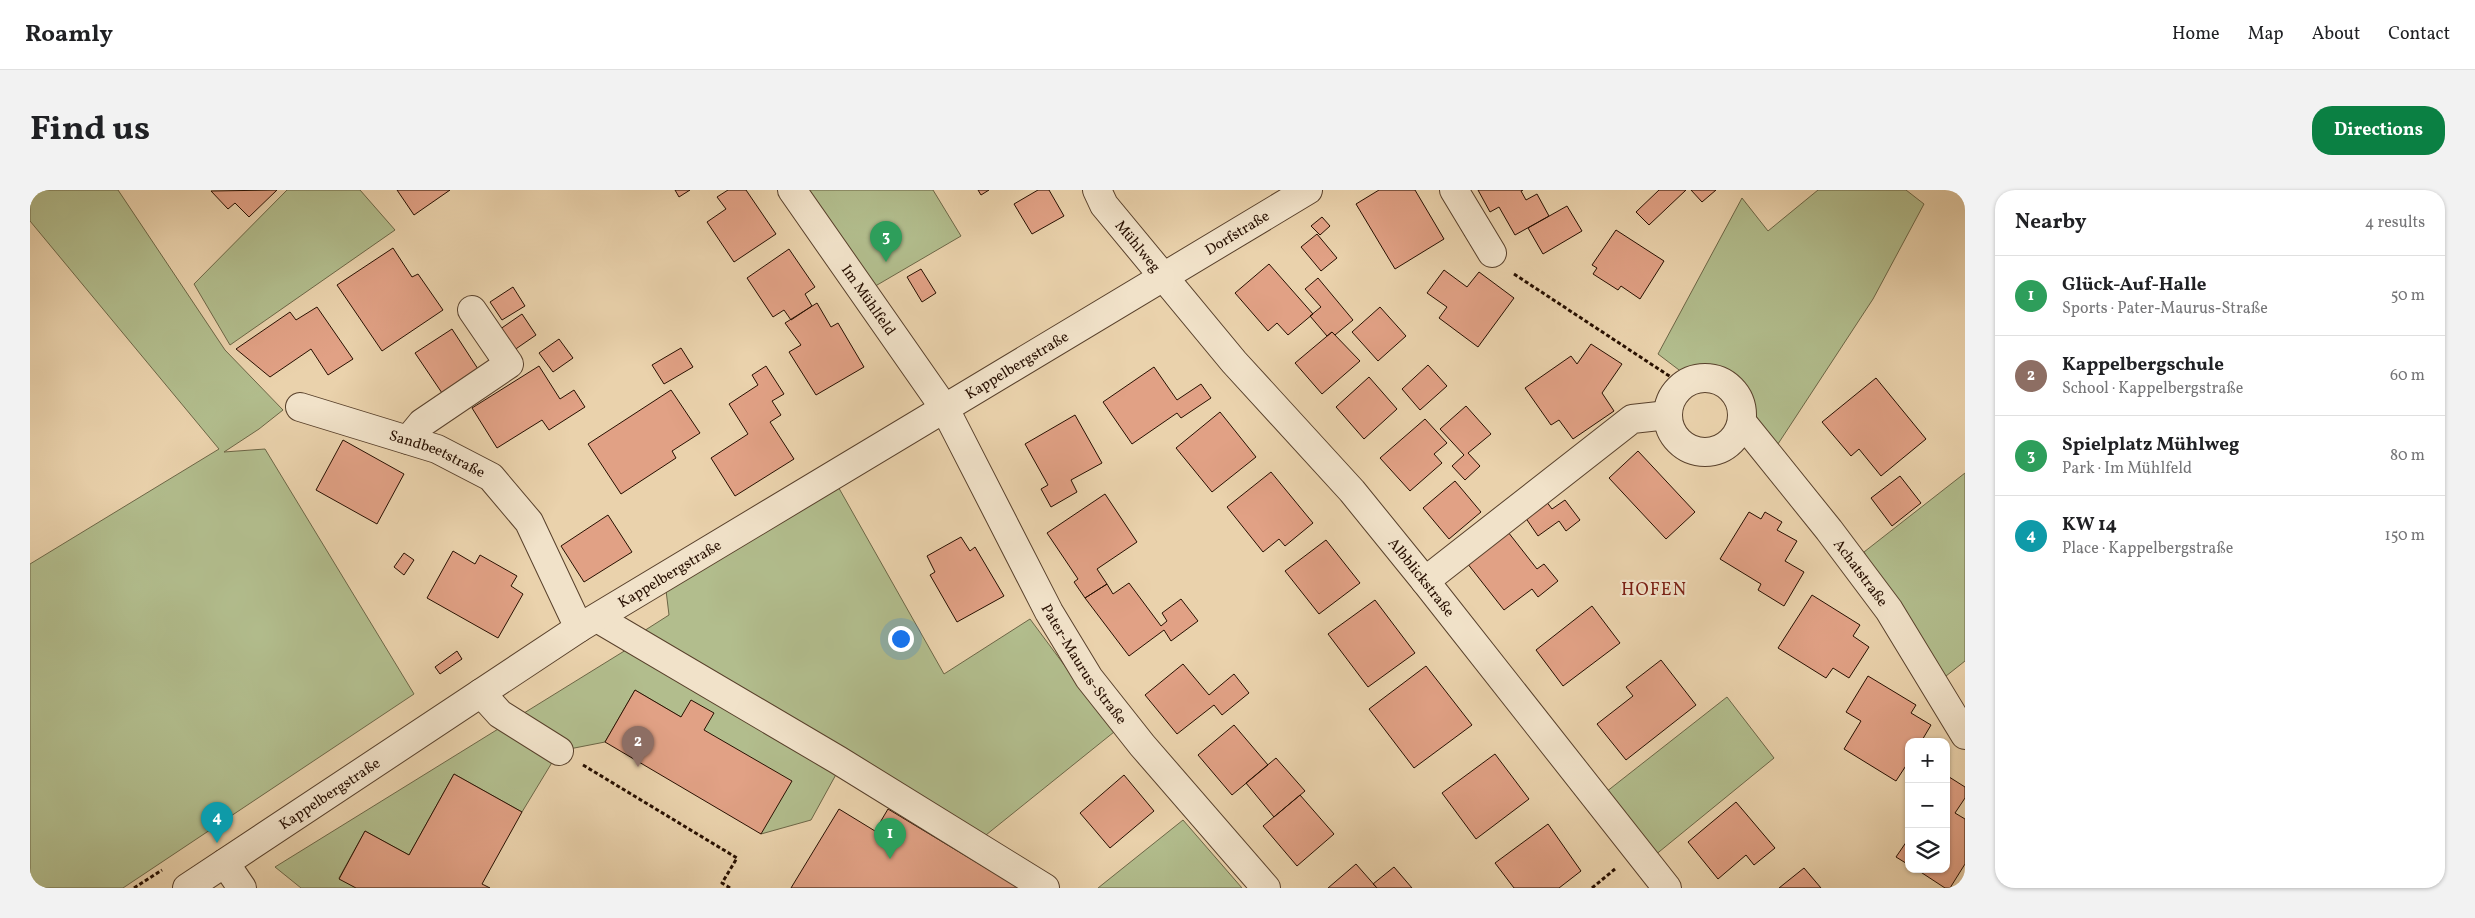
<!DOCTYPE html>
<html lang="en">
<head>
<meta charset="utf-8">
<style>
  body { margin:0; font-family:Vollkorn,serif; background:#f2f2f2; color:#202124 }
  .controls { position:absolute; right:15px; bottom:15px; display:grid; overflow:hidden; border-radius:10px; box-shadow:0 1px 4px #0004 }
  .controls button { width:45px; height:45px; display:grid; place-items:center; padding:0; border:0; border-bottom:1px solid #e0e0e0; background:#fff; color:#202124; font:25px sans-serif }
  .you { position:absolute; left:870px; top:448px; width:18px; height:18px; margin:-12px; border:4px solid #fff; border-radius:50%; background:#1a73e8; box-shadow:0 0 0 8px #1a73e833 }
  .badge { display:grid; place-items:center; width:32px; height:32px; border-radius:50%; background:#0b8043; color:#fff; font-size:16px; font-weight:700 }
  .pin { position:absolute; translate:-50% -41px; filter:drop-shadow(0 1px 2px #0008) }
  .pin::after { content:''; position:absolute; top:26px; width:18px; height:15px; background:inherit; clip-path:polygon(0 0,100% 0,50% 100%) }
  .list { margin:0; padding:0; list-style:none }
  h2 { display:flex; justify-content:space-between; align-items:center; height:65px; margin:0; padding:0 20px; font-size:21px }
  h2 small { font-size:16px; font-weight:400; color:#757577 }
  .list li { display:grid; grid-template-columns:32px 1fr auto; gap:15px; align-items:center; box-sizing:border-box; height:80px; padding:0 20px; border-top:1px solid #e0e0e0 }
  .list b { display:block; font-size:19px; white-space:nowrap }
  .list p { margin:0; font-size:16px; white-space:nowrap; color:#757577 }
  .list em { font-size:16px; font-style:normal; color:#757577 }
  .icon { flex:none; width:28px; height:28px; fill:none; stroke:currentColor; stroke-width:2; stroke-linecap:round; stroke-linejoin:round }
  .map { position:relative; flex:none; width:1935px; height:698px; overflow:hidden; border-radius:20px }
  header { display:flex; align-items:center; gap:30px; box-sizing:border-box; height:70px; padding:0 25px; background:#fff; border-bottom:1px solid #e0e0e0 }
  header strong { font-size:24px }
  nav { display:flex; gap:28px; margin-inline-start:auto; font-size:18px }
  .intro { display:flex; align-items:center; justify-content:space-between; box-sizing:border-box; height:120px; padding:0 30px }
  h1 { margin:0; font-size:35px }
  .button { padding:12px 22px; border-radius:20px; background:#0b8043; color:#fff; font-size:18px; font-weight:700 }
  main { display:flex; gap:30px; padding:0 30px }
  aside { flex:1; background:#fff; border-radius:20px; box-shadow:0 1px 4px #0004 }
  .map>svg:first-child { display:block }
  .green { fill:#b2bd8d; stroke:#6c6646 }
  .building { fill:#e1a185; stroke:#270f00 }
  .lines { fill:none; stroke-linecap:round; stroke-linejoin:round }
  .minor-casing { stroke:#58402b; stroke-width:30 }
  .path { stroke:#270f00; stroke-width:3; stroke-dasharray:4 2.5; stroke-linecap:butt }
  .minor { stroke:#f1e2c9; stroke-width:28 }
  .labels { text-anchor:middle; stroke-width:4.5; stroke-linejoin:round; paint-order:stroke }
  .street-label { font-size:15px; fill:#270f00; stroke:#f1e2c9 }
  .quarter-label { font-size:18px; letter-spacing:1px; fill:#7a1f14; stroke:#f1e2c9 }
</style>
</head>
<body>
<header>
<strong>Roamly</strong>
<nav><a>Home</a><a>Map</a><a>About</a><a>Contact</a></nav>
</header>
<div class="intro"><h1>Find us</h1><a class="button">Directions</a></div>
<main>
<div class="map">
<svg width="1935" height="698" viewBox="0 0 1935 698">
  <rect width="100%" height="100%" fill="#ead2ac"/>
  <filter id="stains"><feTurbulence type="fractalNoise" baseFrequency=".004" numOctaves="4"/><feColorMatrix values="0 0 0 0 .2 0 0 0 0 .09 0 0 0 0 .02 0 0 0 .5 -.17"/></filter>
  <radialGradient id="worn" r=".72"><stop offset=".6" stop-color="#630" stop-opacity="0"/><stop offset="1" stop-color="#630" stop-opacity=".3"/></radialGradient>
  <!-- green -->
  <path class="green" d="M0 0H88L195 160 253 220 229 239 194 262 235 259 384 504 93 698H0V374L189 259 0 31Z
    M257 0H330L365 40 200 155 164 94Z
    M774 0H903L931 46 842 98Z
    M1788 0H1876L1894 14 1843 109 1746 257 1722 226 1704 188 1684 176 1653 183 1628 164 1712 8 1738 41Z
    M1935 283V471L1911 490 1834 362Z
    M806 293 914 484 1000 429 1084 542 951 649 606 446 639 425 635 392Z
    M604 455 809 579 781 630 731 644 651 527 605 500 575 552 529 561 492 622 424 584 379 665 335 641 309 688 326 698H271L245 677Z
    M1697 507 1744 568 1624 666 1576 602Z
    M1153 630 1212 698H1068Z"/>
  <!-- building -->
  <path class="building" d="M247 0 219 27 205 13 198 19 181 1Z
    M367 0H420L384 25Z
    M645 0H660L649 7Z
    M698 0H716L746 44 704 72 677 32 696 19 687 7Z
    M948 0H959L951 5Z
    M1008 0H1019L1034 26 1002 44 984 14Z
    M1349 0H1385L1414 49 1365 79 1326 14Z
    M1448 0H1493L1491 1 1496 10 1507 4 1519 26 1485 45 1469 17 1460 22Z
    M1629 0H1656L1619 35 1606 22Z
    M1661 0H1686L1672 12Z
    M1537 16 1552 41 1513 64 1498 38Z
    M1292 27 1300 36 1290 45 1281 36Z
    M1586 40 1634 71 1610 109 1591 96 1588 100 1563 84 1567 78 1562 75Z
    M1287 44 1307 68 1291 81 1271 57Z
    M363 58 382 87 388 84 413 120 352 161 307 95Z
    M759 59 785 97 775 104 782 116 761 130 754 120 743 127 717 88Z
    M1239 74 1283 124 1258 145 1247 133 1238 141 1205 103Z
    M891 79 906 103 892 112 877 87Z
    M1414 80 1437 97 1449 82 1484 108 1448 157 1409 128 1417 117 1397 103Z
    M1288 88 1323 130 1305 145 1302 142 1297 146 1280 126 1291 117 1275 99Z
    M483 97 495 116 472 130 460 112Z
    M787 113 801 137 808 133 834 177 786 205 759 162 771 155 755 133Z
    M287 117 323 169 298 185 281 159 240 187 206 159 260 122 266 130Z
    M1350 117 1376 146 1348 171 1322 142Z
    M492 124 506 145 477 165 463 144Z
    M422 139 448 179 412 203 385 163Z
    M1302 142 1330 171 1292 204 1265 173Z
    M529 149 543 168 523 182 509 163Z
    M1561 154 1592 174 1572 203 1584 221 1543 249 1529 230 1521 235 1495 198 1541 166 1547 174Z
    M651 158 663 177 634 194 622 175Z
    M1398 175 1417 196 1390 220 1372 199Z
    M509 176 530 209 544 200 555 217 519 240 512 230 467 258 442 218Z
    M736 176 754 204 742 211 751 225 740 232 764 269 705 306 681 268 718 244 699 214 728 195 722 185Z
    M1124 177 1147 210 1171 194 1181 208 1151 228 1147 223 1102 254 1073 212Z
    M1339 187 1367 219 1334 249 1306 217Z
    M1846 188 1896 249 1851 286 1829 259 1821 266 1792 232Z
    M641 200 670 243 642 261 646 268 591 304 558 254Z
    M1436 216 1461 244 1438 263 1450 276 1435 290 1422 276 1434 265 1410 239Z
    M1190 222 1226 267 1182 302 1146 258Z
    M1045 225 1072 273 1041 290 1047 302 1021 317 1011 299 1018 295 995 254Z
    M1395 229 1417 253 1404 264 1412 273 1380 301 1350 268Z
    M313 250 374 284 347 334 286 300Z
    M1608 261 1665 322 1636 349 1579 288Z
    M1241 282 1283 333 1255 356 1249 349 1233 362 1197 317Z
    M1870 286 1891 313 1862 336 1841 308Z
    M1425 291 1451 322 1419 349 1393 318Z
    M1075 304 1107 352 1067 379 1077 394 1055 408 1044 392 1048 389 1017 343Z
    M1535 310 1550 330 1536 341 1529 331 1508 346 1495 327 1516 311 1522 319Z
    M1719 322 1731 329 1735 322 1752 332 1747 340 1767 351 1755 371 1774 382 1754 416 1728 400 1731 394 1690 369Z
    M578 325 602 362 554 392 531 356Z
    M1478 342 1507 379 1514 374 1528 391 1508 407 1502 399 1474 420 1437 373Z
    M931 347 940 361 945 357 974 406 927 432 900 385 905 382 897 366Z
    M1296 350 1330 393 1289 424 1255 381Z
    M423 361 445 374 450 365 487 386 481 396 493 404 468 448 397 408Z
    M374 363 384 370 374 385 364 377Z
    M1099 393 1131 436 1137 431 1132 423 1151 409 1168 431 1141 451 1134 440 1099 466 1055 408 1077 394 1083 404Z
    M1782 405 1830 435 1823 446 1839 457 1819 488 1803 478 1796 488 1748 458Z
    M1345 410 1385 463 1338 497 1298 444Z
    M1562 416 1590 453 1533 496 1506 460Z
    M427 461 432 469 410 484 405 477Z
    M1631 470 1666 515 1596 570 1567 534 1603 506 1596 497Z
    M1153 474 1179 505 1204 484 1219 503 1192 525 1184 515 1147 544 1115 505Z
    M1396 476 1442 535 1384 578 1339 519Z
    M1838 486 1886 515 1881 523 1901 535 1891 552H1879V571L1866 591 1814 559 1831 531 1816 522Z
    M605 500 651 527 661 510 684 523 674 540 762 591 731 644 575 552Z
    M1204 535 1238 575 1202 605 1168 565Z
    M1465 564 1499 609 1446 649 1412 603Z
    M1246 568 1275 601 1244 627 1216 593Z
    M424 584 492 622 452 694 460 698H326L309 689 335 641 379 665Z
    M1094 585 1124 621 1080 658 1050 623Z
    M1916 585 1935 597V608L1925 623 1935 629V674L1920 698H1915L1886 679H1916Z
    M1270 605 1304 644 1267 676 1233 636Z
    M1706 612 1745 658 1724 675 1716 665 1688 689 1658 652Z
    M809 619 845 641 858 619 989 698H761Z
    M1518 634 1551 681 1529 698H1484L1465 673Z
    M1879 648V675L1866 667Z
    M1326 674 1347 698H1298Z
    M1364 677 1382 698H1347L1343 694Z
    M1774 678 1791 698H1749Z"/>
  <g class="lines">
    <defs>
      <g id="minor">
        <path id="s1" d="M762 0 915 219 1019 422 1059 488 1112 555 1236 698"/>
        <path id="s2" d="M1067 0 1074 15 1204 172 1322 301 1395 391 1637 698"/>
        <path d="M1424 0 1462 63"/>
        <circle cx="1675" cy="225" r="37"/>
        <path id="s3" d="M270 217 407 259 461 287 499 332 549 438"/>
        <path id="s4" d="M1712 232 1799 340 1859 420 1935 545"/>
        <path d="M378 250 392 233 479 174 442 120"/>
        <path d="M1395 391 1602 229 1638 225"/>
        <path d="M567 428 808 570 1015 698"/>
        <path d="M451 503 470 524 529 561"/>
        <path d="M195 673 212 698"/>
        <path id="s5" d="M157 698 549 438 1278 0"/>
      </g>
    </defs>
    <!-- minor casing -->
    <use href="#minor" class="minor-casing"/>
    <!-- path -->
    <path class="path" d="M1484 84 1653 195
      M553 575 707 668 692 693 700 698
      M104 698 132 680
      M1562 698 1585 679"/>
    <!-- minor -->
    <use href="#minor" class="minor"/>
  </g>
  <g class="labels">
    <!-- street labels -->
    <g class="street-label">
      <text dy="5" stroke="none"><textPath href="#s5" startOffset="1238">Dorfstraße</textPath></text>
      <text dy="5" stroke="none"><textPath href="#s2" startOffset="70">Mühlweg</textPath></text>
      <text dy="5" stroke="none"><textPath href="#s1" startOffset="134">Im Mühlfeld</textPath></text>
      <text dy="5" stroke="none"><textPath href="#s5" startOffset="981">Kappelbergstraße</textPath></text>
      <text dy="5" stroke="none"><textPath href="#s3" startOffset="145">Sandbeetstraße</textPath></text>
      <text dy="5" stroke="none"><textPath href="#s5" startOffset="576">Kappelbergstraße</textPath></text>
      <text dy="5" stroke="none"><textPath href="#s4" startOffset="192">Achatstraße</textPath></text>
      <text dy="5" stroke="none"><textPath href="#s2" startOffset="506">Albblickstraße</textPath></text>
      <text dy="5" stroke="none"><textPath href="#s1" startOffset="558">Pater-Maurus-Straße</textPath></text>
      <text dy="5" stroke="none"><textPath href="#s5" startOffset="171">Kappelbergstraße</textPath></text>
    </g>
    <!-- quarter labels -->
    <g class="quarter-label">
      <text x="1624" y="405">HOFEN</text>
    </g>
  </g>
  <rect width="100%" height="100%" filter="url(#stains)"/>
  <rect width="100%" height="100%" fill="url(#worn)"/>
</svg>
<div class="controls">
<button>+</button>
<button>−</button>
<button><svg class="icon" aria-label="layers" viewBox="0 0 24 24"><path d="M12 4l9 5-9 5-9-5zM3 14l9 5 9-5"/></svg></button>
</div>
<div class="you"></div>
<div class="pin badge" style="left:860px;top:669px;background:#2e9e5b">1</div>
<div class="pin badge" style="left:608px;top:577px;background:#8d6e63">2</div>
<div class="pin badge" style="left:856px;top:72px;background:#2e9e5b">3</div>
<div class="pin badge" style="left:187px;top:653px;background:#0f9aa8">4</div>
</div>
<aside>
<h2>Nearby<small>4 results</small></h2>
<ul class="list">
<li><span class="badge" style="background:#2e9e5b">1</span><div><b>Glück-Auf-Halle</b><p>Sports · Pater-Maurus-Straße</p></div><em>50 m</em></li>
<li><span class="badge" style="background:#8d6e63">2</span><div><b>Kappelbergschule</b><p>School · Kappelbergstraße</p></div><em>60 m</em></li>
<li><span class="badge" style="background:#2e9e5b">3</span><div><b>Spielplatz Mühlweg</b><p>Park · Im Mühlfeld</p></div><em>80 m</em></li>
<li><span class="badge" style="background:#0f9aa8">4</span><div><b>KW 14</b><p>Place · Kappelbergstraße</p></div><em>150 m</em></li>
</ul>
</aside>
</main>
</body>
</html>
